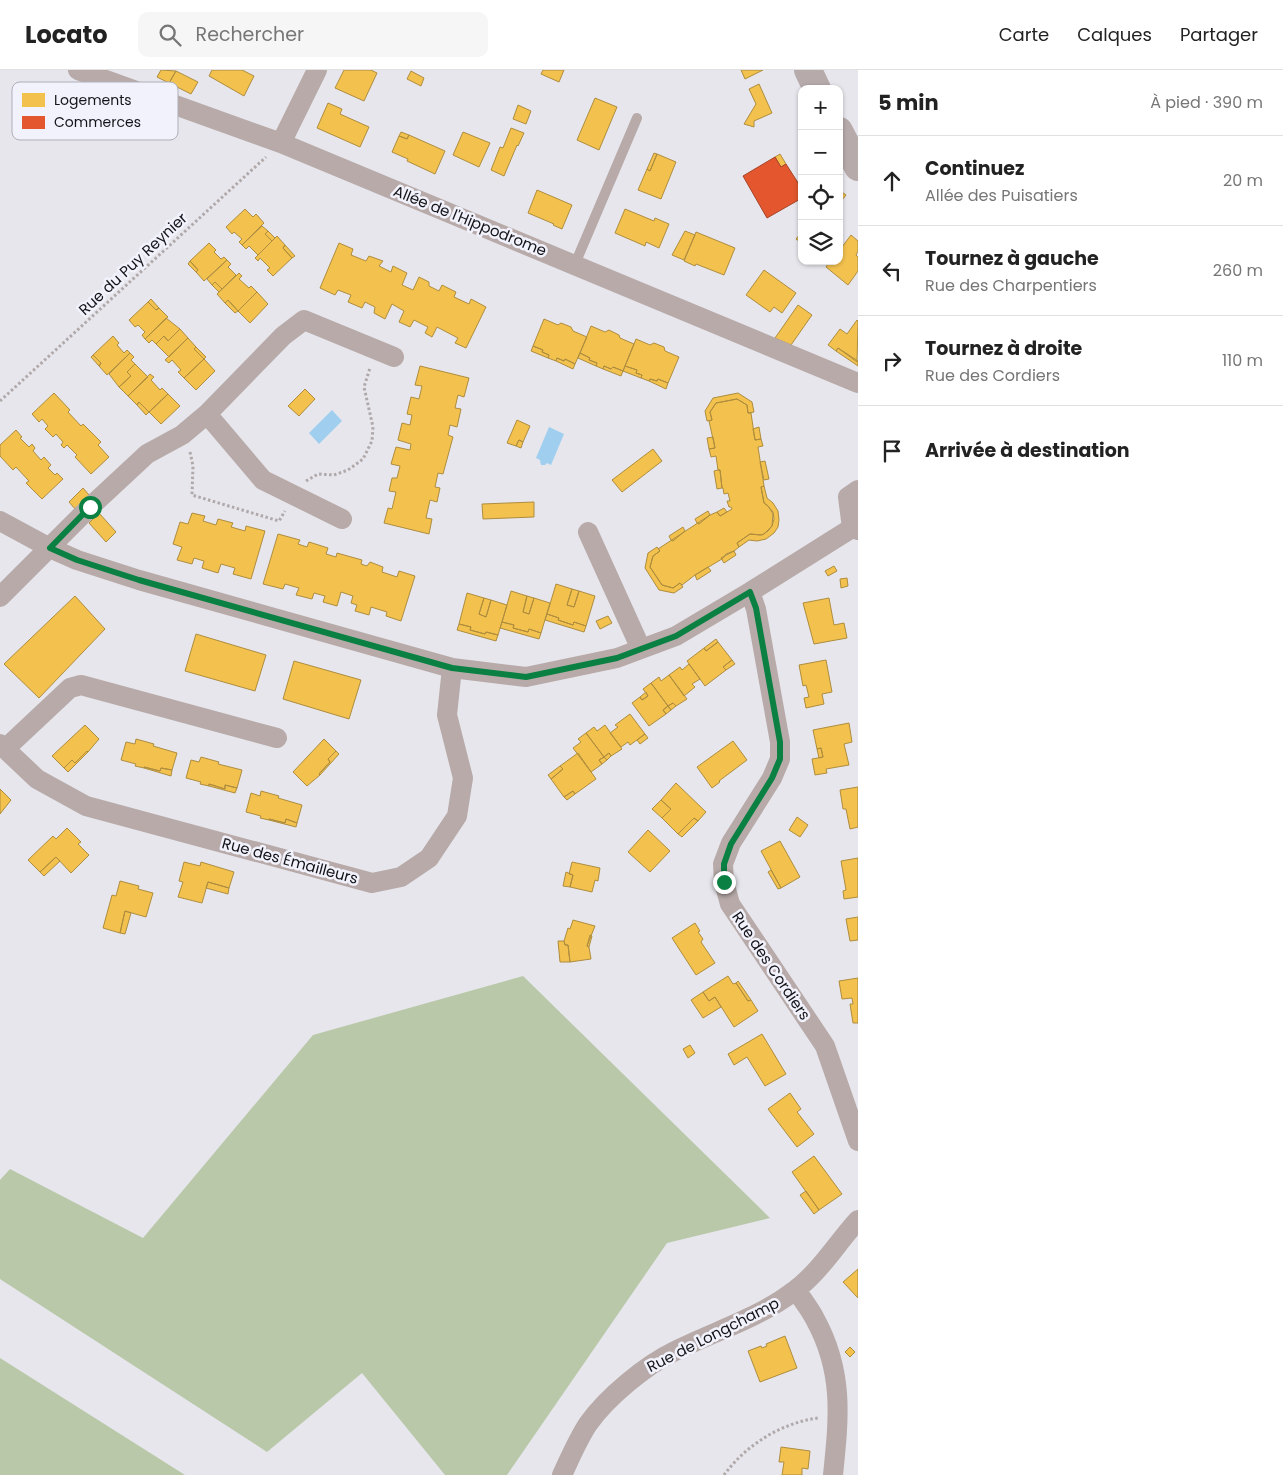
<!DOCTYPE html>
<html lang="fr">
<head>
<meta charset="utf-8">
<style>
  body { margin:0; font-family:Poppins,sans-serif; background:#f6f6f6; color:#222 }
  .controls { position:absolute; right:15px; top:15px; display:grid; overflow:hidden; border-radius:10px; box-shadow:0 1px 4px #0004 }
  .controls button { width:45px; height:45px; display:grid; place-items:center; padding:0; border:0; border-bottom:1px solid #e0e0e0; background:#fff; color:#222; font:25px sans-serif }
  .stop { position:absolute; width:15px; height:15px; margin:-11px; border:4px solid #0b8043; border-radius:50%; background:#fff }
  .stop.end { background:#0b8043; border-color:#fff; box-shadow:0 1px 5px #0008 }
  .list { margin:0; padding:0; list-style:none }
  h2 { display:flex; justify-content:space-between; align-items:center; height:65px; margin:0; padding:0 20px; font-size:21px }
  h2 small { font-size:16px; font-weight:400; color:#767676 }
  .list li { display:grid; grid-template-columns:32px 1fr auto; gap:15px; align-items:center; box-sizing:border-box; height:90px; padding:0 20px; border-top:1px solid #e0e0e0 }
  .list b { display:block; font-size:19px; white-space:nowrap }
  .list p { margin:0; font-size:16px; white-space:nowrap; color:#767676 }
  .list em { font-size:16px; font-style:normal; color:#767676 }
  .icon { flex:none; width:28px; height:28px; fill:none; stroke:currentColor; stroke-width:2; stroke-linecap:round; stroke-linejoin:round }
  .map { position:relative; flex:none; width:858px; height:1405px; overflow:hidden }
  header { display:flex; align-items:center; gap:30px; box-sizing:border-box; height:70px; padding:0 25px; background:#fff; border-bottom:1px solid #e0e0e0 }
  header strong { font-size:24px }
  nav { display:flex; gap:28px; margin-inline-start:auto; font-size:18px }
  .search { width:350px; height:45px; background:#f6f6f6; display:flex; align-items:center; gap:12px; box-sizing:border-box; padding:0 18px; border-radius:10px; color:#767676; font-size:19px }
  main { display:flex }
  aside { flex:1; background:#fff }
  .map>svg:first-child { display:block }
  .forest { fill:#b9c8a8 }
  .water { fill:#9fceef }
  .homes { fill:#f2c14e; stroke:#af8d3e }
  .shops { fill:#e4572e; stroke:#a64327 }
  .lines { fill:none; stroke-linecap:round; stroke-linejoin:round }
  .path { stroke:#b0a8a9; stroke-width:3; stroke-dasharray:2.5 2.5; stroke-linecap:butt }
  .service { stroke:#b7aaa8; stroke-width:10 }
  .minor { stroke:#b7aaa8; stroke-width:20 }
  .primary { stroke:#b7aaab; stroke-width:28 }
  .route { stroke:#0b8043; stroke-width:6 }
  .labels { text-anchor:middle; stroke-width:5; stroke-linejoin:round; paint-order:stroke }
  .street-label { font-size:15px; fill:#141418; stroke:#f1f2fc }
  .key { fill:#f1f2fc; stroke:#afafb8; stroke-width:1 }
  .key-label { font-size:14px; fill:#141418 }
</style>
</head>
<body>
<header>
<strong>Locato</strong>
<div class="search"><svg class="icon" aria-label="search" viewBox="0 0 24 24"><circle cx="10" cy="10" r="6"/><path d="M15 15l6 6"/></svg>Rechercher</div>
<nav><a>Carte</a><a>Calques</a><a>Partager</a></nav>
</header>
<main>
<div class="map">
<svg width="858" height="1405" viewBox="0 0 858 1405">
  <rect width="100%" height="100%" fill="#e6e6ec"/>
  <!-- forest -->
  <path class="forest" d="M523 906 770 1148 667 1173 507 1405H445L362 1303 267 1382 0 1209V1110L10 1099 143 1168 313 965Z
    M0 1288 185 1405H0Z"/>
  <!-- water -->
  <path class="water" d="M332 340 342 351 319 374 309 363Z
    M549 357 564 364 551 395 547 393 545 395H541L540 390 536 388Z"/>
  <!-- homes -->
  <path class="homes" d="M161 0 176 1 169 13 157 7Z
    M212 0H242L254 6 244 26 209 6Z
    M344 0H371L377 3 364 31 335 18Z
    M543 0H564L559 12 541 4Z
    M741 0H763L745 9Z
    M176 1 198 12 191 24 169 13Z
    M411 1 424 8 421 16 407 9Z
    M759 14 772 43 754 51V57L744 54 756 34 749 19Z
    M595 28 617 37 599 80 577 70Z
    M328 33 342 39 340 44 369 57 360 77 317 58Z
    M518 35 531 41 526 54 513 49Z
    M511 58 524 63 518 76 517 75 504 106 491 100 500 77 503 78Z
    M401 62 409 65 407 69 399 66Z
    M463 62 490 73 479 97 453 85Z
    M409 65 445 81 435 104 407 91 408 89 392 82 399 66 407 69Z
    M654 83 657 84 650 101 647 99Z
    M657 84 676 92 661 129 638 120 647 99 650 101Z
    M780 84 786 94 781 97 775 87Z
    M537 120 572 135 562 159 553 155 554 154 528 143Z
    M839 120 846 125 839 134Z
    M245 139 253 147 256 144 264 153 242 175 239 172 242 169 234 162 232 164 226 157Z
    M625 139 654 151 655 148 669 154 659 178 646 172 645 176 615 163Z
    M262 156 268 161 265 164 272 171 258 185 249 176 246 179 242 175Z
    M268 161 275 168 272 171 265 164Z
    M685 161 695 165 684 190 672 185Z
    M696 162 735 178 724 205 696 194 695 196 684 191Z
    M802 162V173L796 169Z
    M851 165 858 171V181L856 185 858 187V201L848 215 826 197 830 191H839V181Z
    M277 166 285 175 283 178 292 188 273 206 267 200 270 198 260 188 258 191 255 188Z
    M209 173 216 180 214 182 221 189 224 187 227 190 204 211 196 202 198 200 190 191Z
    M339 173 353 179 351 185 366 191 369 186 383 191 379 196 391 202 393 196 407 203 402 215 413 220 419 207 429 212V216L439 221 442 215 456 222 454 227 469 234 471 229 486 237 466 278 455 273 458 268 437 257 432 267 425 263 428 257 414 250 410 257 399 252 404 241 392 234 385 249 374 243 375 237 365 232 362 238 348 232 351 225 338 220 335 225 320 218Z
    M285 175 295 186 292 188 283 178Z
    M227 190 231 194 228 197 236 205 222 219 215 212 212 215 207 209Z
    M190 191 198 200 196 202 188 194Z
    M764 200 796 223 782 243 774 237 770 242 746 225Z
    M239 203 242 206 239 209 249 218 251 216 257 222 238 241 228 230 225 233 217 224Z
    M215 212 222 219 219 222 212 215Z
    M257 222 268 234 250 253 238 241Z
    M151 229 159 238 156 240 148 232Z
    M228 230 238 241 235 243 225 233Z
    M148 232 156 240 159 238 168 247 145 269 142 265 145 262 138 255 135 257 129 250Z
    M798 235 812 245 791 275 775 268Z
    M166 248 180 259 168 271 164 266 156 274 152 270 149 273 145 269Z
    M544 249 558 255 561 253 571 257 573 261 587 267 575 294 565 289 564 291 557 288 556 291 548 288 549 285 542 282 543 280 533 276Z
    M857 250 858 251 857 292 838 278 836 281 828 275 840 259 847 264Z
    M591 256 605 262 609 260 619 265 620 268 634 274 623 301 613 297 611 299 604 296 603 299 596 296 597 293 589 290 590 288 580 283Z
    M180 259 188 268 169 287 156 274 164 266 168 271Z
    M113 266 119 273 117 275 124 283 127 280 130 283 107 305 99 296 101 293 93 285Z
    M188 268 196 277 194 279 204 289 184 308 178 302 181 300 172 290 169 293 165 290Z
    M636 269 650 275 654 273 664 277 665 281 679 287 668 313 658 309 657 311 650 309 649 311 641 308 642 305 636 303 637 300 625 296Z
    M533 276 543 280 542 282 549 285 548 288 531 281Z
    M196 277 206 287 204 289 194 279Z
    M838 278 858 291V296L836 281Z
    M130 283 134 287 131 290 135 294 127 302 131 306 119 317 109 304Z
    M580 283 590 288 589 290 597 293 596 296 578 288Z
    M93 285 101 293 99 296 91 287Z
    M557 288 564 291 565 289 575 294 573 299 556 291Z
    M204 289 215 301 196 320 184 308Z
    M135 294 148 307 128 326 119 317 131 306 127 302Z
    M420 296 469 308 464 327 458 325 455 338 461 339 457 357 450 355 448 365 453 367 443 404 438 403 435 417 440 418 437 432 430 430 426 448 432 449 429 464 384 453 388 438 392 439 396 422 389 421 392 408H397L400 396 391 394 396 377 410 380 411 374 398 370 402 353 410 355 412 345 407 344 411 327 419 329 422 316 415 315Z
    M604 296 611 299 613 297 623 301 621 306 603 299Z
    M625 296 637 300 636 303 642 305 641 308 623 301Z
    M150 304 154 307 151 310 160 320 162 318 168 324 149 342 139 332 137 335 128 326Z
    M650 309 657 311 658 309 668 313 666 319 649 311Z
    M305 319 315 329 299 346 288 336Z
    M54 323 70 340 68 342 81 356 83 354 101 372 98 375 109 387 91 404 75 387 77 385 67 375 64 378 61 375 63 372 56 364 53 367 45 359 48 356 42 349 39 352 32 344Z
    M738 323 752 332 754 342 748 343 747 335 737 329 716 333 710 342 712 350 707 351 705 341 713 328Z
    M168 324 180 336 161 354 149 342Z
    M737 329 747 335 748 343H751L755 370 761 369 763 376 758 377 764 416 761 417 764 433 768 436 773 444 772 456 764 464 760 465 750 464 737 473 739 477 734 481 726 484 722 489 695 505 682 515 680 513 673 518 662 515 650 497 653 486 660 481 658 479 710 445 717 442 720 446 732 439 731 437H729L727 431H730L728 423 724 424 723 418H722L720 400H718L716 386 711 387 709 379 715 378 709 351 712 350 710 342 716 333Z
    M139 332 149 342 146 345 137 335Z
    M517 350 530 356 523 372 519 370 516 376 507 373Z
    M759 357 761 369 755 370 753 359Z
    M16 360 22 367 20 368 29 377 32 374 35 378 33 381 41 390 44 387 51 395 48 398 55 405 57 403 63 409 42 429 26 413 29 411 16 397 13 400 0 386V375Z
    M713 367 715 378 709 379 707 368Z
    M519 370 523 372 521 378 516 376Z
    M653 379 662 391 622 422 612 410Z
    M765 391 769 409 764 410 760 392Z
    M718 400H720L722 418 717 419 714 401Z
    M764 416 767 428 773 433 778 441 779 450 778 457 774 463 766 469 757 471 749 470 739 477 737 473 750 464 762 465 768 461 772 456 774 449 773 442 768 436 764 433 761 417Z
    M83 418 90 426 76 440 69 432Z
    M534 432V447L483 449 482 434Z
    M724 438 727 442 720 446 717 442Z
    M708 441 710 445 699 454 697 453 695 449Z
    M99 443 116 462 106 472 89 453Z
    M192 443 205 446 203 451 216 455 218 449 233 453 231 457 245 461 246 456 265 461 251 509 233 504 235 498 221 494 218 503 202 498 204 491 194 488 192 494 177 490 182 477 173 474 180 452 188 454Z
    M683 457 685 461 673 471 671 470 669 466Z
    M278 464 300 470 298 474 307 477 309 472 328 478 326 484 336 487 337 483 362 490 361 494 367 496 370 492 383 497 382 502 397 507 399 501 415 506 401 551 386 546 387 542 371 537 369 545 355 541 357 535 351 533 353 526 341 522 337 536 323 532 325 526 314 523 312 529 296 525 299 518 285 514 283 519 263 514Z
    M657 477 660 481 653 486 650 497 662 515 673 518 680 513 683 517 674 523 659 520 645 498 648 483Z
    M734 481 736 485 724 493 721 488Z
    M834 496 837 501 828 506 825 501Z
    M708 497 711 501 697 510 695 505Z
    M847 508 848 516 841 518 840 509Z
    M556 514 572 519 567 535 574 537 579 521 595 526 586 556 574 552 573 555 558 550 559 548 547 544Z
    M572 519 579 521 574 537 567 535Z
    M511 521 527 526 523 542 529 544 534 528 550 533 541 563 529 559 528 562 513 558 514 555 502 552Z
    M467 523 484 528 479 544 486 547 491 530 507 535 498 565 486 562 485 564 470 560 471 557 459 554Z
    M75 526 105 559 39 628 4 594Z
    M527 526 534 528 529 544 523 542Z
    M484 528 491 530 486 547 479 544Z
    M829 528 834 555 844 553 847 568 814 574 803 533Z
    M547 544 559 548 558 550 573 555 574 552 586 556 584 562 545 550Z
    M608 546 612 553 600 559 596 551Z
    M502 552 514 555 513 558 528 562 529 559 541 563 539 569 500 558Z
    M459 554 471 557 470 560 485 564 486 562 498 565 496 571 457 560Z
    M196 564 266 585 255 621 185 601Z
    M716 569 718 572 706 581 704 578Z
    M718 572 732 590 723 597 726 600 705 616 687 591 704 578 706 581Z
    M732 590 735 594 726 600 723 597Z
    M826 590 832 622 822 624 824 634 806 638 804 628 809 627 806 615 803 616 799 595Z
    M294 591 361 610 349 649 283 629Z
    M689 594 700 609 692 614 695 617 684 626 669 605 680 597 682 600Z
    M669 605 687 629 676 636 673 633 668 636 651 613 659 607 661 611Z
    M651 613 668 636 663 640 666 644 649 656 632 633 640 627 642 630 648 626 643 619Z
    M646 622 648 626 642 630 640 627Z
    M673 633 676 636 671 640 668 636Z
    M668 636 671 640 666 644 663 640Z
    M630 644 645 664 630 675 628 672 621 677 610 663 618 657 615 655Z
    M849 653 852 672 844 674 849 695 826 699 827 703 815 705 812 689 823 687 821 678 817 679 813 660Z
    M85 655 99 669 88 682 87 681 75 693 72 690 64 698 52 686Z
    M605 655 622 679 611 686 609 683 604 687 586 663 594 657 597 661Z
    M586 663 604 687 599 690 602 694 591 702 573 678 581 672 578 669Z
    M645 664 648 668 640 674 637 670Z
    M136 669 154 674 153 676 177 683 172 700 161 698 160 701 144 697V698L135 696 136 694 121 690 126 672 135 674Z
    M324 669 336 681 328 689 330 692 319 704 320 705 307 716 293 702Z
    M733 671 747 690 719 711 720 712 712 718 697 697Z
    M821 678 823 687 819 688 817 679Z
    M87 681 88 682 68 702 64 698 72 690 75 693Z
    M336 681 339 684 320 705 319 704 330 692 328 689Z
    M578 683 596 709 575 724 573 721 564 727 551 709 563 699 560 696Z
    M609 683 611 686 607 690 604 687Z
    M201 687 219 692 218 694 242 700 237 718 225 715V719L209 714V716L200 714 201 712 186 708 191 690 199 692Z
    M604 687 607 690 602 694 599 690Z
    M560 696 563 699 551 709 548 705Z
    M144 697 160 701 161 698 172 700 171 706 144 698Z
    M676 713 706 742 698 751 694 748 678 764 662 748 671 739 661 730Z
    M209 714 225 719V715L237 718 235 723 209 716Z
    M858 717V757L850 759 846 739H843L840 720Z
    M0 719 11 730 0 744Z
    M261 721 279 726 278 728 302 735 297 753 286 749 285 753 269 749V750L260 748 261 746 246 742 251 723 260 726Z
    M573 721 575 724 567 730 564 727Z
    M661 730 671 739 662 748 652 739Z
    M797 747 808 755 800 767 789 760Z
    M694 748 698 751 682 767 678 764Z
    M269 749 285 753 286 749 297 753 296 757 269 750Z
    M67 758 81 772 78 774 89 785 71 803 56 787 40 802 28 790 53 766 56 769Z
    M648 760 670 781 650 802 628 782Z
    M780 771 800 807 781 818 761 781Z
    M56 787 60 791 44 806 40 802Z
    M858 788V827L844 829 843 821 846 820 841 791Z
    M184 792 200 796 201 792 234 802 229 818 208 812 202 833 178 827 183 812 179 811Z
    M572 792 600 798 598 811 595 810 592 822 570 817 573 805 569 804Z
    M771 800 781 818 778 819 768 802Z
    M566 802 573 805 570 817 563 816Z
    M120 811 139 816 138 819 153 823 146 847 125 841 120 863 103 858 112 825 116 826Z
    M208 812 229 818 228 824 206 818Z
    M125 841 131 843 125 864 120 863Z
    M858 847V870L850 871 846 849Z
    M573 850 595 856 587 876 589 877 591 889 570 892 568 875H565L564 871 568 858 570 859Z
    M695 853 700 861 698 862 703 869 701 872 715 893 696 905 672 868Z
    M590 865 592 866 589 877 587 876Z
    M558 871H564L565 875H568L570 892H560Z
    M728 906 733 914 736 913 748 931 751 930 758 941 734 957 715 927 709 931 703 922Z
    M858 908V953H853L850 934H853L852 928 842 929 839 911Z
    M738 911 751 930 748 931 736 913Z
    M703 922 709 931 715 927 721 937 703 948 691 930Z
    M762 964 786 1004 765 1016 747 987 734 995 728 984Z
    M690 975 695 983 688 988 683 979Z
    M790 1023 801 1039 797 1042 814 1064 797 1077 768 1039Z
    M814 1086 842 1124 819 1140 792 1102Z
    M806 1121 819 1140 814 1144 800 1125Z
    M858 1199V1228L843 1212Z
    M785 1266 797 1298 760 1312 748 1281 761 1276 762 1278 767 1276 766 1274Z
    M850 1277 855 1282 850 1287 845 1282Z
    M781 1377 810 1381 808 1399 802 1398V1405H782L784 1392H779Z"/>
  <!-- shops -->
  <path class="shops" d="M775 87 781 97 786 94 802 119V128L767 148 743 106Z"/>
  <g class="lines">
    <!-- path -->
    <path class="path" d="M0 331 266 87
      M190 382 193 396 192 425 279 451 285 441
      M306 411 318 404 334 405 348 400 363 389 372 371 373 357 364 317 370 298
      M724 1405C746 1375 781 1353 818 1348"/>
    <!-- service -->
    <path class="service" d="M575 194 637 48"/>
    <!-- minor -->
    <path class="minor" d="M78 0 281 73 858 313
      M281 73 317 0
      M207 344 283 266 304 250 394 287
      M0 451 50 478 77 490 139 510 452 598 526 607 617 588 676 566 750 522 852 458 858 460
      M852 458 848 427 858 420
      M588 462 641 579
      M750 522 756 539 780 672V689L772 708 731 773 723 794 724 812 730 834 825 976 858 1071
      M0 527 90 437 147 384 182 365 207 344 263 410 342 449
      M0 674 37 709 86 736 372 813 401 807 429 788 457 746 463 708 447 645 452 598
      M5 679 70 618 81 615 277 668
      M796 1220C802 1229 810 1239 815 1249 844 1302 839 1347 833 1405
      M562 1405C570 1388 578 1369 588 1354 607 1327 646 1295 675 1281 715 1261 759 1248 794 1221 820 1202 837 1173 858 1150"/>
    <!-- primary -->
    <path class="primary" d="M808 0 817 19
      M839 61 858 97"/>
  </g>
  <g class="lines">
    <!-- route -->
    <path class="route" d="M90 437 50 478 77 490 139 510 452 598 526 607 617 588 641 579 676 566 750 522 756 538 780 672V689L772 708 731 774 724 794V812"/>
  </g>
  <g class="labels">
    <!-- street labels -->
    <g class="street-label">
      <text transform="translate(470 151) rotate(22)" y="5">Allée de l'Hippodrome</text>
      <text transform="translate(133 194) rotate(-43)" y="5">Rue du Puy Reynier</text>
      <text transform="translate(290 791) rotate(15)" y="5">Rue des Émailleurs</text>
      <text transform="translate(771 896) rotate(56)" y="5">Rue des Cordiers</text>
      <text transform="translate(713 1265) rotate(-27)" y="5">Rue de Longchamp</text>
    </g>
  </g>
  <!-- legend -->
  <rect x="12" y="12" width="166" height="58" rx="8" class="key"/>
  <rect x="22" y="23" width="23" height="14" fill="#f2c14e"/>
  <rect x="22" y="46" width="23" height="13" fill="#e4572e"/>
  <g class="key-label">
    <text x="54" y="35">Logements</text>
    <text x="54" y="57">Commerces</text>
  </g>
</svg>
<div class="controls">
<button>+</button>
<button>−</button>
<button><svg class="icon" aria-label="locate" viewBox="0 0 24 24"><circle cx="12" cy="12" r="6"/><path d="M12 2v4M12 18v4M2 12h4M18 12h4"/></svg></button>
<button><svg class="icon" aria-label="layers" viewBox="0 0 24 24"><path d="M12 4l9 5-9 5-9-5zM3 14l9 5 9-5"/></svg></button>
</div>
<div class="stop" style="left:90px;top:437px"></div>
<div class="stop end" style="left:724px;top:812px"></div>
</div>
<aside>
<h2>5 min<small>À pied · 390 m</small></h2>
<ul class="list">
<li><svg class="icon" aria-label="ahead" viewBox="0 0 24 24"><path d="M12 20V5M6 11l6-6 6 6"/></svg><div><b>Continuez</b><p>Allée des Puisatiers</p></div><em>20 m</em></li>
<li><svg class="icon" aria-label="left" viewBox="0 0 24 24"><path d="M17 20v-9H6M10 6l-5 5 5 5"/></svg><div><b>Tournez à gauche</b><p>Rue des Charpentiers</p></div><em>260 m</em></li>
<li><svg class="icon" aria-label="right" viewBox="0 0 24 24"><path d="M7 20v-9h11M14 6l5 5-5 5"/></svg><div><b>Tournez à droite</b><p>Rue des Cordiers</p></div><em>110 m</em></li>
<li><svg class="icon" aria-label="arrive" viewBox="0 0 24 24"><path d="M6 21V4h12l-3 4 3 4H6"/></svg><div><b>Arrivée à destination</b></div></li>
</ul>
</aside>
</main>
</body>
</html>
